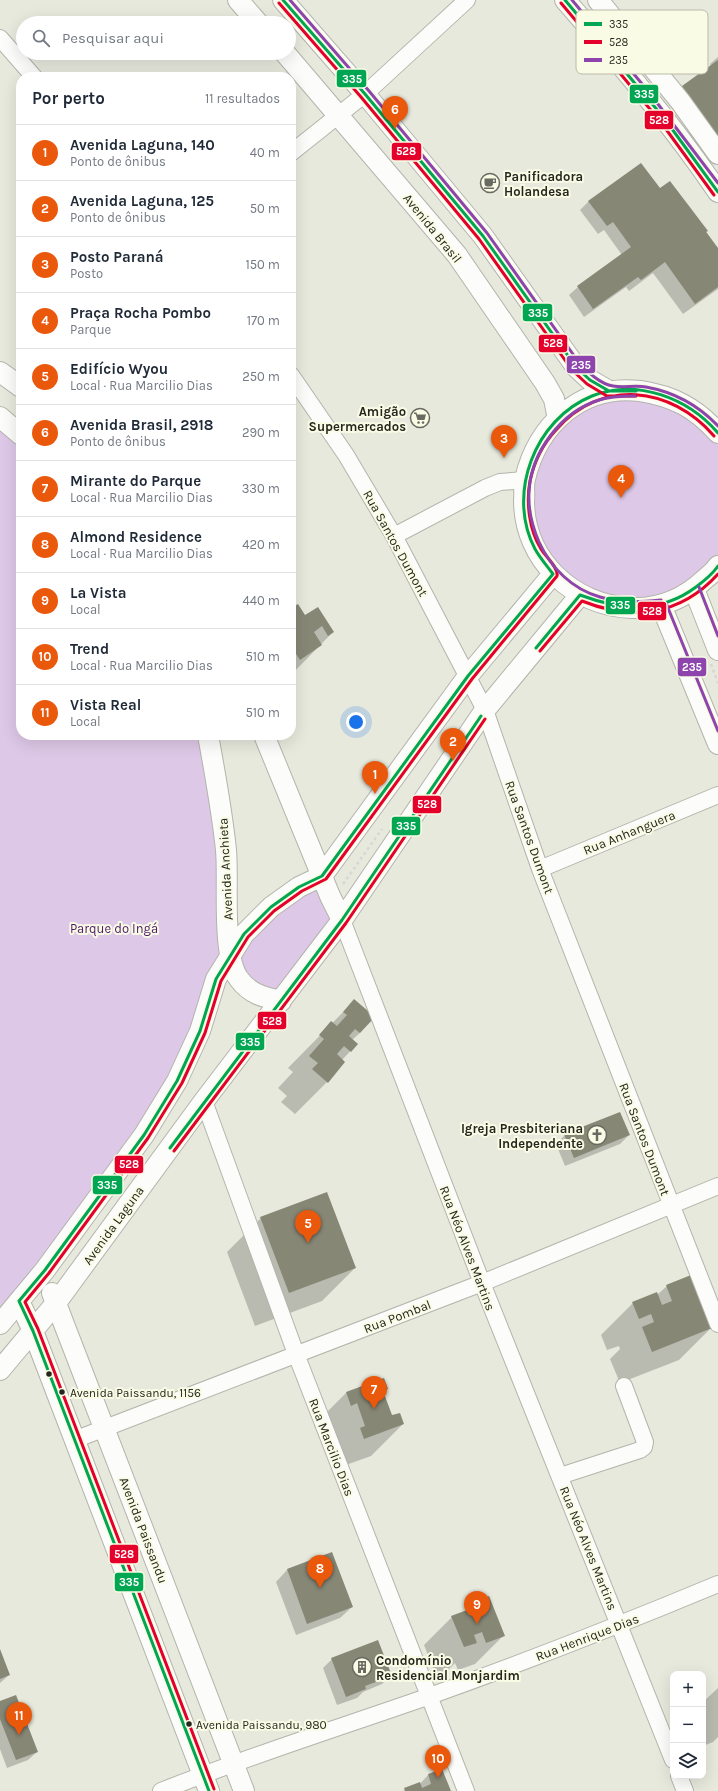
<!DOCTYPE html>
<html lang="pt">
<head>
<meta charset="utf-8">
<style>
  body { margin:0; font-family:Karla,sans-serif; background:#f6f6f7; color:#1f2937 }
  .controls { position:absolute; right:12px; bottom:12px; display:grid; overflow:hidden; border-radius:8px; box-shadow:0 4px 16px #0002 }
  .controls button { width:36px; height:36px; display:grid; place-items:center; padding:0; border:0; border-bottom:1px solid #e0e1e3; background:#fff; color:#1f2937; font:20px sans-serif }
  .you { position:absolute; left:356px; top:722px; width:14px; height:14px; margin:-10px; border:3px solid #fff; border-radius:50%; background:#1a73e8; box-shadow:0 0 0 6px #1a73e833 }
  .badge { display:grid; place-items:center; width:26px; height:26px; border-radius:50%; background:#ea580c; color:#fff; font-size:13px; font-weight:700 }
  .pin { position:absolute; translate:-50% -33px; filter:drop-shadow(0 1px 2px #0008) }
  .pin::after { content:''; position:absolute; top:21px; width:14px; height:12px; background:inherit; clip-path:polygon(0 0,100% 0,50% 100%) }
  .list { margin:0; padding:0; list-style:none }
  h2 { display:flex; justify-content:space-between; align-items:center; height:52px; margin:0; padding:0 16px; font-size:17px }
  h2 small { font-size:13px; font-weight:400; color:#747a83 }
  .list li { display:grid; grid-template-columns:26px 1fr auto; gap:12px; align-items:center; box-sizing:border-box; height:56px; padding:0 16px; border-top:1px solid #e0e1e3 }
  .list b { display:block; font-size:15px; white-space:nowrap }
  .list p { margin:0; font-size:13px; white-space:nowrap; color:#747a83 }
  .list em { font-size:13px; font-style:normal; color:#747a83 }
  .icon { flex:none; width:22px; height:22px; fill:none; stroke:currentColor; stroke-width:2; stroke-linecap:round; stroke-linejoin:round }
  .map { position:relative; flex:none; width:718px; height:1791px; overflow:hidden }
  .search { position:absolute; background:#fff; box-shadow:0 4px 16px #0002; left:16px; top:16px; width:280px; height:44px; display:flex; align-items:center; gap:10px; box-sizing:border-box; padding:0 14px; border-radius:22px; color:#747a83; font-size:15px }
  .panel { position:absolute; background:#fff; box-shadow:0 4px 16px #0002; left:16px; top:72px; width:280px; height:668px; border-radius:16px }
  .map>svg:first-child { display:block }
  .green { fill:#ddc8e7 }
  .shadow { fill:#0003 }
  .building { fill:#868775 }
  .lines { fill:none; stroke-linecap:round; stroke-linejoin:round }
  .minor-casing { stroke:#b3b4ab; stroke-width:18 }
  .major-casing { stroke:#b3b4ab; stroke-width:22 }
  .path { stroke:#d7d7d4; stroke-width:2.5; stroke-dasharray:3 3; stroke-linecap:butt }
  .minor { stroke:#fcfcfa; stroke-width:16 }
  .major { stroke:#fcfcfa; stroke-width:20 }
  .bus-1-casing { stroke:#f9fbe5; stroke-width:6 }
  .bus-2-casing { stroke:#f9fbe5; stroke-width:6 }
  .bus-3-casing { stroke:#f9fbe5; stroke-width:6 }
  .bus-1 { stroke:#00a651; stroke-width:3 }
  .bus-2 { stroke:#e4002b; stroke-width:3 }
  .bus-3 { stroke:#8e44ad; stroke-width:3 }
  .bus-dot { fill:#25261e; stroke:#f9fbe5; stroke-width:1.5 }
  .labels { text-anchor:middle; stroke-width:4; stroke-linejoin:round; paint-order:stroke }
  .bus-label { font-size:12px; fill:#25261e; stroke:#f9fbe5; text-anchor:start }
  .poi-label { font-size:13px; font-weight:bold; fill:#25261e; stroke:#f9fbe5; text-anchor:start }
  .street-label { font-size:13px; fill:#25261e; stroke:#f9fbe5 }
  .park-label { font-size:13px; fill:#4d1a68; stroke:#f9fbe5 }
  .key { fill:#f9fbe5; stroke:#b9bba9; stroke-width:1 }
  .key-label { font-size:11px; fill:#25261e }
  .line-badge { stroke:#f9fbe5; stroke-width:1.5 }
  .badge-label { font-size:11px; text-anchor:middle; font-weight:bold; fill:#fff }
</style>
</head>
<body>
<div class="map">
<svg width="718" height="1791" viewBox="0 0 718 1791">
  <rect width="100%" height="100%" fill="#e8e9dd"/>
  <!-- green -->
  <path class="green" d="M632 390 718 433V566L676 600 599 603 535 549 525 480 558 419Z
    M0 417 21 435V735H208L230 955 322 876 342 920 281 1001 256 995 230 957 177 1081 0 1321Z"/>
  <!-- shadow -->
  <path class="shadow" d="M718 57V164L671 98 683 87 711 66 710 64Z
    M660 190 689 206 718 249V289L683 314 653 273 629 291 626 287 584 317 569 295 578 287 622 255 604 230 598 234 580 210 589 201Z
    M291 609 333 632 291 675Z
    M354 1001 360 1033 352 1040 357 1044 342 1060 327 1082 295 1114 281 1102 287 1096 278 1088 293 1072 288 1068Z
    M565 1135H629L620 1144 565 1166 556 1144Z
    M261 1218 355 1268 322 1301 255 1326 227 1252Z
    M667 1286 711 1328 679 1360 620 1383 610 1359 620 1349 619 1346 607 1350 601 1335 633 1303 657 1295Z
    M384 1379 387 1389 383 1393 392 1417 403 1424 371 1456 332 1470 329 1461 333 1457 325 1435 319 1437 314 1425 346 1393Z
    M332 1553 352 1607 340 1618 296 1635 276 1582 287 1570Z
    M475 1603 503 1636 475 1664 458 1670 455 1663 448 1670 436 1675 424 1645 452 1617 467 1611Z
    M0 1651 9 1675 0 1683Z
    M332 1659 391 1675 382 1684 363 1692 357 1698 337 1705 323 1668Z
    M718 1688V1737L713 1742 703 1746V1702Z
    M0 1702 37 1752 28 1760 7 1768 0 1749Z
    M442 1770 450 1791H403L420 1784 428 1775Z"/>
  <!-- building -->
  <path class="building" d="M718 60V136L682 86Z
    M641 163 660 188 670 181 708 231 706 232 718 248V287L695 304 665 262 641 280 638 277 593 309 577 286 631 247 613 222 607 226 588 201Z
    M298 604 305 615 318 607 334 632 328 636 322 626 314 632 322 645 300 660 291 646V608Z
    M354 999 375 1017 360 1033 355 1029 349 1036 358 1044 351 1052 344 1046 337 1054 345 1062 328 1083 312 1069 318 1063 309 1056 324 1039 319 1035 331 1021 337 1026 347 1015 343 1012Z
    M620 1112 630 1135 574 1158 564 1134Z
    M327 1192 356 1268 289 1293 260 1217Z
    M691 1275 712 1328 652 1352 642 1327 654 1322 651 1314 639 1319 632 1302 657 1292 662 1305 672 1301 666 1285Z
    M384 1378 388 1389 383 1391 392 1415 400 1413 404 1424 364 1439 360 1428 365 1426 357 1403 351 1406 346 1392Z
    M332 1552 353 1607 307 1624 287 1569Z
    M489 1596 505 1636 486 1643 482 1632 474 1635 477 1643 464 1647 451 1616 467 1610 469 1615 478 1611 475 1602Z
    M378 1640 392 1676 365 1686 366 1689 346 1697 331 1658Z
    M0 1649 10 1675 0 1679Z
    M16 1695 38 1752 16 1760 0 1719V1701Z
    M442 1769 451 1791H405L404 1788 420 1782 422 1788 431 1784 428 1774Z"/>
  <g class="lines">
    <defs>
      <path id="minor" d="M0 38 34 77
        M291 153 365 94 467 0
        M291 375 346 455 394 536 485 710 540 869 718 1324
        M394 536 485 488 500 482 525 480
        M540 869 718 795
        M342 920 482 1283 673 1760
        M204 1101 296 1354 466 1791
        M74 1440 482 1283 718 1186
        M560 1476 640 1450 644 1447 645 1442 624 1386
        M679 1776 685 1791
        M161 1791C249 1756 338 1728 427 1697 525 1662 622 1624 718 1584"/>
      <path id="major" d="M238 0 258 23
        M283 0 365 94 483 236 576 367 590 380 609 391
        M565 0C619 62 672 124 718 192
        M598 0 680 101 718 154
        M285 53 457 255 545 383 554 399 558 419
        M0 372 21 387
        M0 417 21 435
        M718 433C696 408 673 396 640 391 582 384 538 424 525 479 523 486 525 493 524 500 524 560 573 606 632 608 660 609 685 598 705 579 710 575 715 571 718 566
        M694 589 718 650
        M661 605 718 744
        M208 735C215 773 222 811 226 850 229 881 221 955 239 979 250 994 263 997 281 1001
        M264 735 330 896 342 920
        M52 1293 244 1791
        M19 1301 33 1331 209 1791
        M0 1324 45 1270 144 1135 177 1081 200 1031 216 979 244 934 271 907 299 887 322 876 468 676 553 574
        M0 1370 56 1303 204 1101 342 920 485 710 580 595"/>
    </defs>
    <!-- minor casing -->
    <use href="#minor" class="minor-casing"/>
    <!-- major casing -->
    <use href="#major" class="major-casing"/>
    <!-- path -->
    <path class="path" d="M711 664 718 683
      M343 884 382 829"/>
    <!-- minor -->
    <use href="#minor" class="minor"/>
    <!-- major -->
    <use href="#major" class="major"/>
    <defs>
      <path id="bus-1" d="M283 0 365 94 483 236 576 367 590 380 609 391H636
        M565 0 664 118 718 192
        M536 648 580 595C620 610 660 614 696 587 704 581 712 575 718 566
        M170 1148 342 920 481 716
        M209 1791 33 1331 19 1301 45 1270 144 1135 177 1081 200 1031 216 979 244 934 271 907 299 887 322 876 468 676 553 574C547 566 540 558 535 549 506 494 535 419 592 396 637 378 688 398 718 433"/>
      <path id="bus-2" d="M279 3 361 97 479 239 572 370 587 384 607 396H636
        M561 3 660 121 714 195
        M540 651 582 601C632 621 680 616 718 574
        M174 1151 346 923 485 719
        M214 1789 38 1329 25 1302 49 1273 148 1138 182 1083 205 1033 221 981 248 937 274 911 302 891 326 879 472 679 557 576C559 568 545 556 541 549 529 530 526 502 530 481 534 462 543 444 556 430 601 378 671 386 714 436"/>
      <path id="bus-3" d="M290 0 369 91 487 233 580 364C588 372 600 384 613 386 624 388 635 385 646 387 674 392 699 406 718 426
        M572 0 648 91 718 183
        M635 396C623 396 611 396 599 400 561 412 531 452 529 492 528 509 532 526 539 542 551 568 572 589 600 597 620 603 640 602 661 600
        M699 587 718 636
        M666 603 718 731"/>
    </defs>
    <!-- bus-1 casing -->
    <use href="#bus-1" class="bus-1-casing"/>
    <!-- bus-2 casing -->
    <use href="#bus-2" class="bus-2-casing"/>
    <!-- bus-3 casing -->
    <use href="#bus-3" class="bus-3-casing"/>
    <!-- bus-1 -->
    <use href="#bus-1" class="bus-1"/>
    <!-- bus-2 -->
    <use href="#bus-2" class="bus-2"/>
    <!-- bus-3 -->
    <use href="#bus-3" class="bus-3"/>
  </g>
  <!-- icons -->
  <defs>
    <symbol id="cafe-ring" viewBox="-11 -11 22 22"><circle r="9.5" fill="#f9fbe5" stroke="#696a61" stroke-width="1.5"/><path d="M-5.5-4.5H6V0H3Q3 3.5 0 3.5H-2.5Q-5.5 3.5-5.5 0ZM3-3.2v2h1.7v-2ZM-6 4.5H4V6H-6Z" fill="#696a61"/></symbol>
    <symbol id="supermarket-ring" viewBox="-11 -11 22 22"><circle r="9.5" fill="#f9fbe5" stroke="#696a61" stroke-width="1.5"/><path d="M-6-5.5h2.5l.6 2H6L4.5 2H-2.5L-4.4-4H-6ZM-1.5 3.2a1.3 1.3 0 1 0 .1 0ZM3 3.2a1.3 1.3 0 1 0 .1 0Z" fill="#696a61"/></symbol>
    <symbol id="church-ring" viewBox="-11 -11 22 22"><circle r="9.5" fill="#f9fbe5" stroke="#696a61" stroke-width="1.5"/><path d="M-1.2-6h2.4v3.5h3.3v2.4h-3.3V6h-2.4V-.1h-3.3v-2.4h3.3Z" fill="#696a61"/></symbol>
    <symbol id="building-ring" viewBox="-11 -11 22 22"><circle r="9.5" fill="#f9fbe5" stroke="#696a61" stroke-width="1.5"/><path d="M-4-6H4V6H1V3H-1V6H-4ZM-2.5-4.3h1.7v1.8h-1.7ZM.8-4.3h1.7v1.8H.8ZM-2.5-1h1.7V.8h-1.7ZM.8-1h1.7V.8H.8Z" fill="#696a61"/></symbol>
  </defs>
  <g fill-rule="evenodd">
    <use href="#cafe-ring" x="479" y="172" width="22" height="22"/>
    <use href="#supermarket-ring" x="409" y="407" width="22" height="22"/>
    <use href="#church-ring" x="586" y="1124" width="22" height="22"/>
    <use href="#building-ring" x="351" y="1656" width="22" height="22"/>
  </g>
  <!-- markers -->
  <g class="bus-dot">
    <circle cx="49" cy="1374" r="3.5"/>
    <circle cx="62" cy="1392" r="3.5"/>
    <circle cx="189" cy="1724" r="3.5"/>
  </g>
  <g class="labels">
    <!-- bus labels -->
    <g class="bus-label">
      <text x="70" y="1397">Avenida Paissandu, 1156</text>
      <text x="196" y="1729">Avenida Paissandu, 980</text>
    </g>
    <!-- poi labels -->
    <g class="poi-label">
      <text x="504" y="181">Panificadora<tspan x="504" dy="15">Holandesa</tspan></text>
      <text x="406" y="416" text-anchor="end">Amigão<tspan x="406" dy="15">Supermercados</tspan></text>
      <text x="583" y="1133" text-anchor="end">Igreja Presbiteriana<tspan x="583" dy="15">Independente</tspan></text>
      <text x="376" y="1665">Condomínio<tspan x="376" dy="15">Residencial Monjardim</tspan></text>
    </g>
    <!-- street labels -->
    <g class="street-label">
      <text transform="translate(433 228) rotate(51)" y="5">Avenida Brasil</text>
      <text transform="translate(396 543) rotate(61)" y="5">Rua Santos Dumont</text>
      <text transform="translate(629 832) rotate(-22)" y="5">Rua Anhanguera</text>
      <text transform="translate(530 837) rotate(70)" y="5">Rua Santos Dumont</text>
      <text transform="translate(225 869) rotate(-93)" y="5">Avenida Anchieta</text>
      <text transform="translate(645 1139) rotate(69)" y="5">Rua Santos Dumont</text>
      <text transform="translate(113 1225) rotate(-54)" y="5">Avenida Laguna</text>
      <text transform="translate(468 1248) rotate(69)" y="5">Rua Néo Alves Martins</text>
      <text transform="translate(397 1316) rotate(-21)" y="5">Rua Pombal</text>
      <text transform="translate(332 1447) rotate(69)" y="5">Rua Marcilio Dias</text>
      <text transform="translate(144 1530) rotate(69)" y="5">Avenida Paissandu</text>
      <text transform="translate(589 1548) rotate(68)" y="5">Rua Néo Alves Martins</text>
      <text transform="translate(587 1637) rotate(-21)" y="5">Rua Henrique Dias</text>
    </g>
    <!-- park labels -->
    <g class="park-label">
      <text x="114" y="933">Parque do Ingá</text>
    </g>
  </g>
  <!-- legend -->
  <rect x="576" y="10" width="132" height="64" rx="6" class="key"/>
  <rect x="584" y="22" width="18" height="4" fill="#00a651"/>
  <rect x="584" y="40" width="18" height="4" fill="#e4002b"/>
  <rect x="584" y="58" width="18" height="4" fill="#8e44ad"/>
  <g class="key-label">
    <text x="609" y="28">335</text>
    <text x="609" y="46">528</text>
    <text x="609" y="64">235</text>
  </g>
  <g class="line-badge">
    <rect x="336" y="69" width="31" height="19" rx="4" fill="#00a651"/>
    <rect x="629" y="84" width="30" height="20" rx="4" fill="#00a651"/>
    <rect x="644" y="110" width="30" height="20" rx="4" fill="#e4002b"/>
    <rect x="391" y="142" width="31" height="19" rx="4" fill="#e4002b"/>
    <rect x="522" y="303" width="31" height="19" rx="4" fill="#00a651"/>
    <rect x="538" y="334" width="30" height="19" rx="4" fill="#e4002b"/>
    <rect x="566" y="355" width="30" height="19" rx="4" fill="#8e44ad"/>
    <rect x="605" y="596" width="31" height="19" rx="4" fill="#00a651"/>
    <rect x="637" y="601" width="30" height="20" rx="4" fill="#e4002b"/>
    <rect x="677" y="657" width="30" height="20" rx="4" fill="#8e44ad"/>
    <rect x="412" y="795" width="30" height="19" rx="4" fill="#e4002b"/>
    <rect x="391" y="816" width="30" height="20" rx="4" fill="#00a651"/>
    <rect x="257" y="1011" width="30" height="19" rx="4" fill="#e4002b"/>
    <rect x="235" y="1032" width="30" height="19" rx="4" fill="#00a651"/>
    <rect x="114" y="1155" width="30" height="19" rx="4" fill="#e4002b"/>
    <rect x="92" y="1175" width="31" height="20" rx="4" fill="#00a651"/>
    <rect x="109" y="1544" width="30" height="20" rx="4" fill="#e4002b"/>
    <rect x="114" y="1572" width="30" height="20" rx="4" fill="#00a651"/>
  </g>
  <g class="badge-label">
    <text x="352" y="83">335</text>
    <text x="644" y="98">335</text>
    <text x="659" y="124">528</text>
    <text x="406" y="155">528</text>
    <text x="538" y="317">335</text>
    <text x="553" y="347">528</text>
    <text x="581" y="369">235</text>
    <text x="620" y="609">335</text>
    <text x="652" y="615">528</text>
    <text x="692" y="671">235</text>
    <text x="427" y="808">528</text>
    <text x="406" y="830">335</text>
    <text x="272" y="1025">528</text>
    <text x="250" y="1046">335</text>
    <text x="129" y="1168">528</text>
    <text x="107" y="1189">335</text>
    <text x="124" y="1558">528</text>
    <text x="129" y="1586">335</text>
  </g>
</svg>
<div class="controls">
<button>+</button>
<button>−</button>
<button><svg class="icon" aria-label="layers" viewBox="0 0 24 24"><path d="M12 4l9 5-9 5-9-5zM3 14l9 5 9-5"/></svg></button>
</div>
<div class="you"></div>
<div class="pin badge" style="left:375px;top:794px">1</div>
<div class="pin badge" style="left:453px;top:761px">2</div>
<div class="pin badge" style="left:504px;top:458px">3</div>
<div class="pin badge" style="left:621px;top:498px">4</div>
<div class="pin badge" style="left:308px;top:1243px">5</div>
<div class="pin badge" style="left:395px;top:129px">6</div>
<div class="pin badge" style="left:374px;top:1409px">7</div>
<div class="pin badge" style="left:320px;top:1588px">8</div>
<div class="pin badge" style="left:477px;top:1624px">9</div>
<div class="pin badge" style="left:438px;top:1778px">10</div>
<div class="pin badge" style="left:19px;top:1735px">11</div>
<div class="search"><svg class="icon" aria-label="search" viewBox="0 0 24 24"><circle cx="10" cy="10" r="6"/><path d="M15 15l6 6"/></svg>Pesquisar aqui</div>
<section class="panel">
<h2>Por perto<small>11 resultados</small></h2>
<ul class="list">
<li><span class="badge">1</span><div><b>Avenida Laguna, 140</b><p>Ponto de ônibus</p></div><em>40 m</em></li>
<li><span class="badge">2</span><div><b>Avenida Laguna, 125</b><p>Ponto de ônibus</p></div><em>50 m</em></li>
<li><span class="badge">3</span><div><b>Posto Paraná</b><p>Posto</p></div><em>150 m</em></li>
<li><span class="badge">4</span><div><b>Praça Rocha Pombo</b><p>Parque</p></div><em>170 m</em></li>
<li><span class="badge">5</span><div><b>Edifício Wyou</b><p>Local · Rua Marcilio Dias</p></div><em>250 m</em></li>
<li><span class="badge">6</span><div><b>Avenida Brasil, 2918</b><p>Ponto de ônibus</p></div><em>290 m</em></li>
<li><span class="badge">7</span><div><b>Mirante do Parque</b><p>Local · Rua Marcilio Dias</p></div><em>330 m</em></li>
<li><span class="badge">8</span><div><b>Almond Residence</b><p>Local · Rua Marcilio Dias</p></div><em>420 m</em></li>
<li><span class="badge">9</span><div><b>La Vista</b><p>Local</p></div><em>440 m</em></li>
<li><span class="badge">10</span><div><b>Trend</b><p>Local · Rua Marcilio Dias</p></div><em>510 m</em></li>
<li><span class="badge">11</span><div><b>Vista Real</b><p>Local</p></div><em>510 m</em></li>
</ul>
</section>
</div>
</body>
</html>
